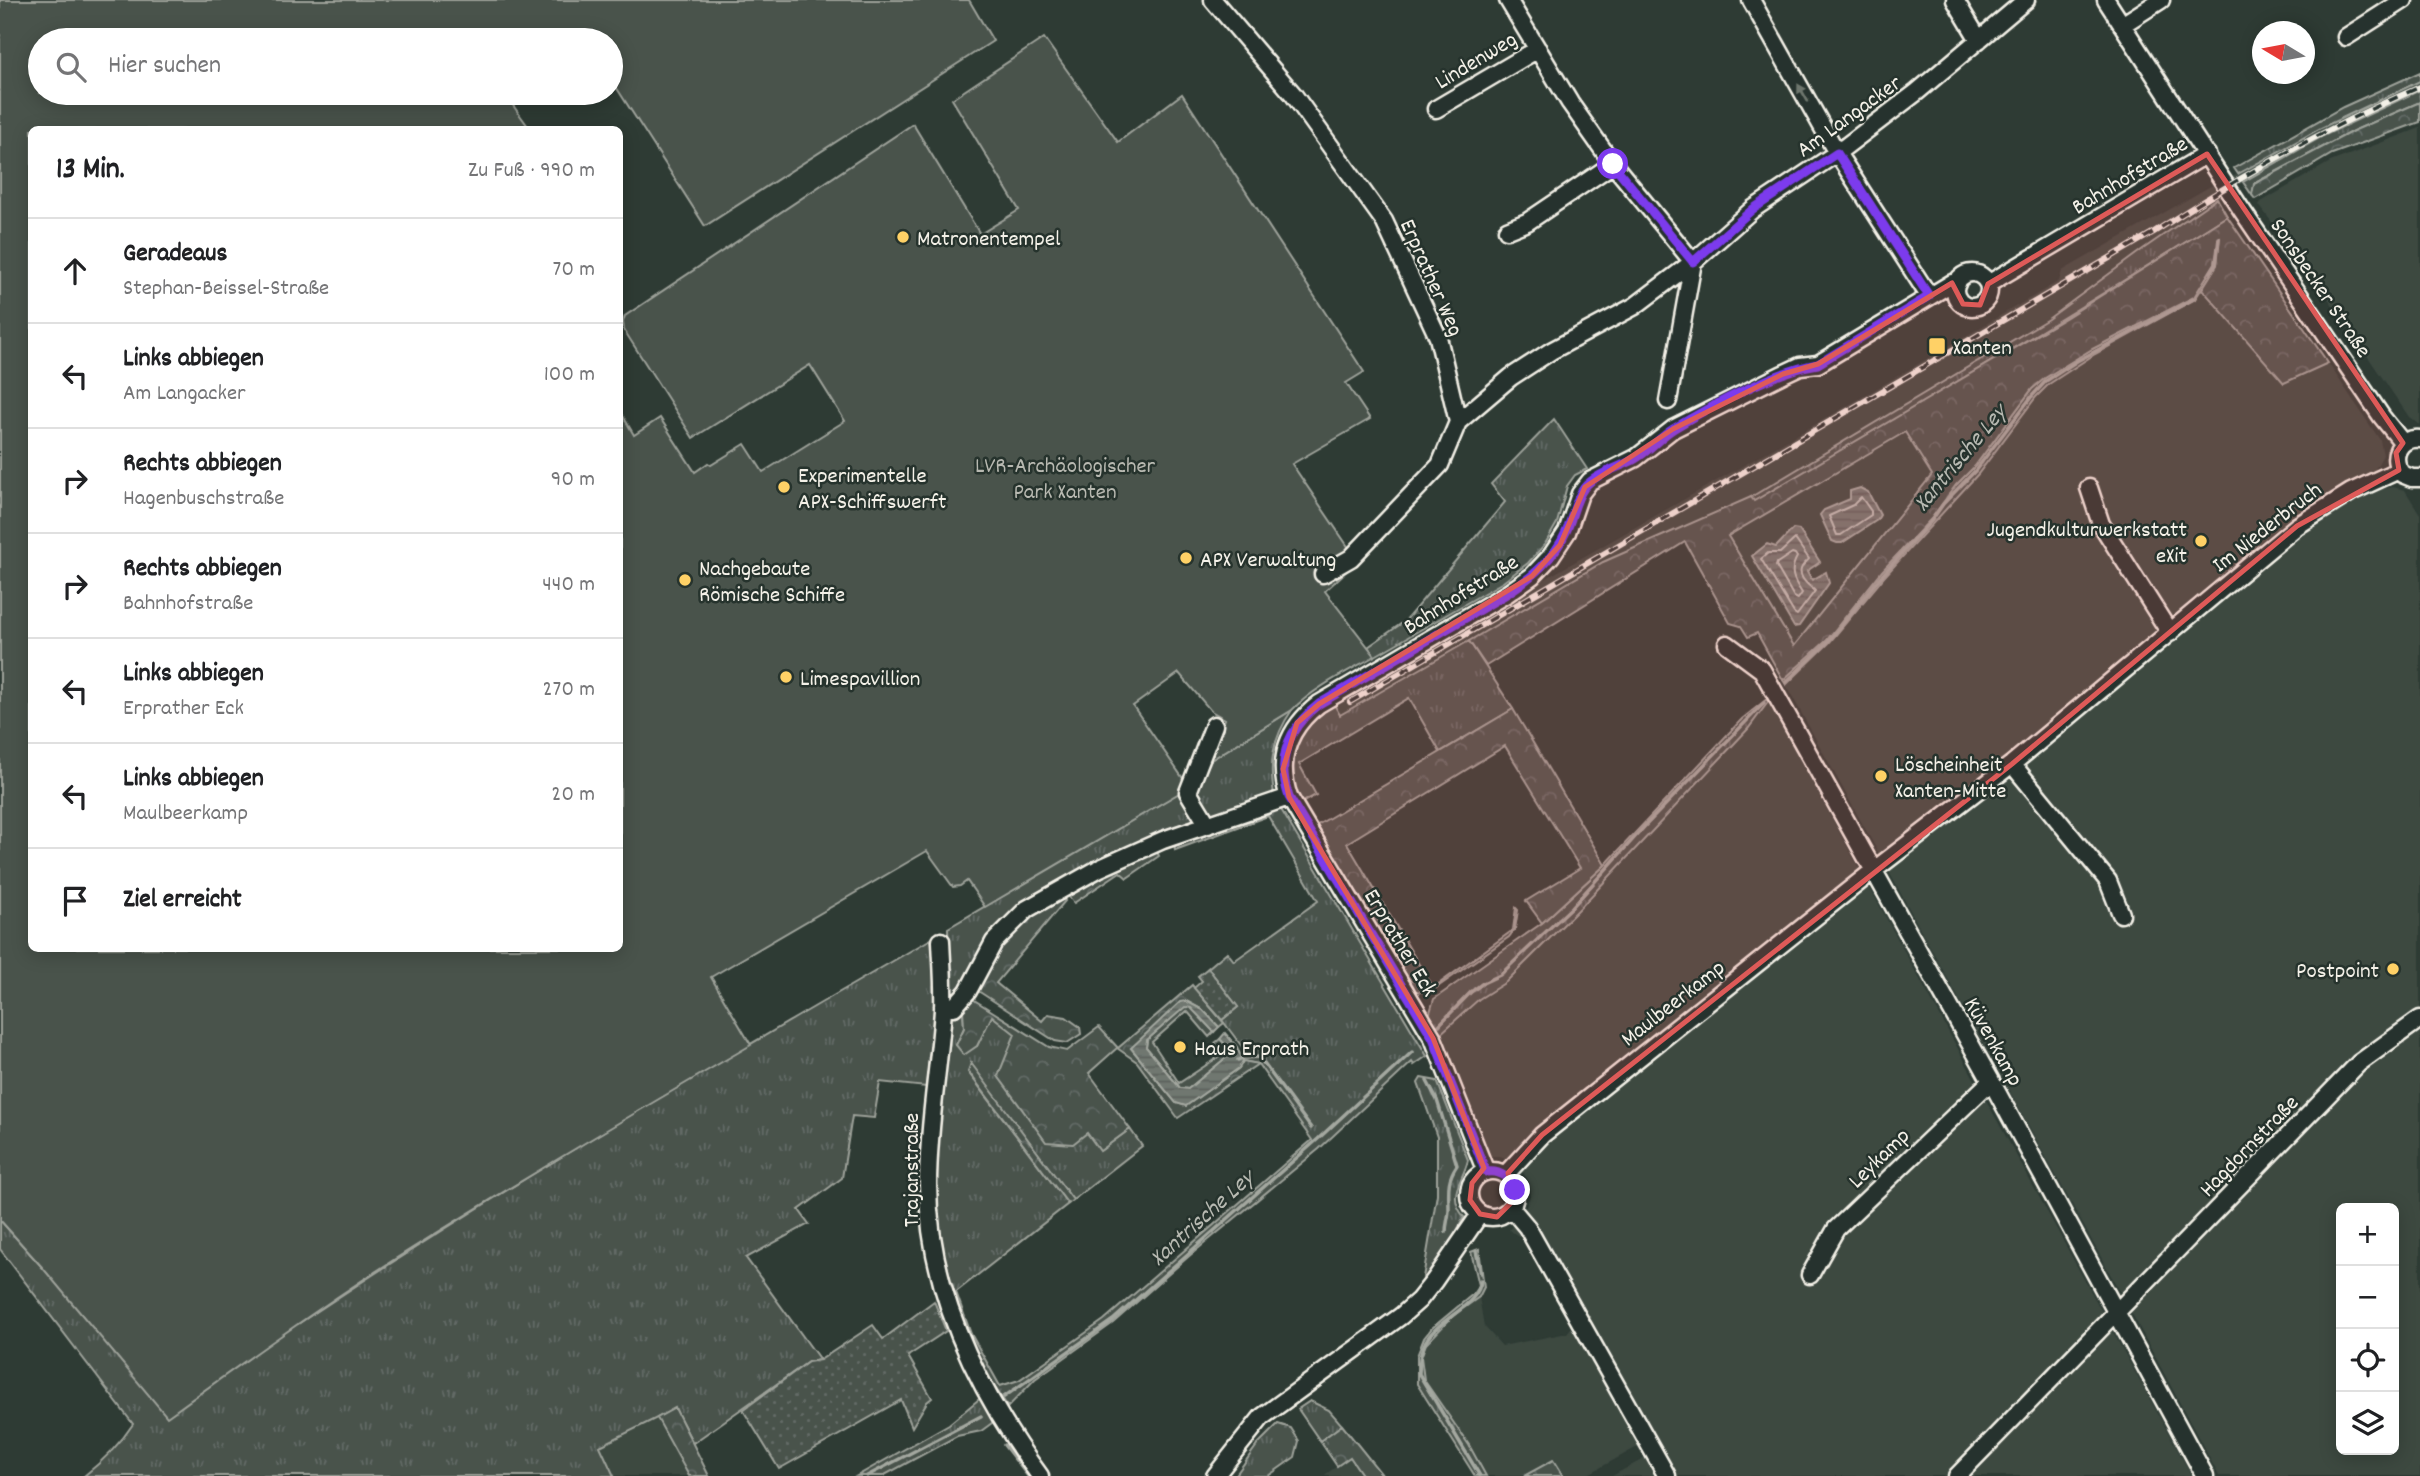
<!DOCTYPE html>
<html lang="de">
<head>
<meta charset="utf-8">
<style>
  body { margin:0; font-family:Dekko,sans-serif; background:#f2f2f2; color:#202124 }
  .controls { position:absolute; right:21px; bottom:21px; display:grid; overflow:hidden; border-radius:10px; box-shadow:0 4px 18px #0003 }
  .controls button { width:63px; height:63px; display:grid; place-items:center; padding:0; border:0; border-bottom:2px solid #e0e0e0; background:#fff; color:#202124; font:35px sans-serif }
  .compass { position:absolute; left:2252px; top:21px; width:63px; height:63px; border-radius:50%; background:#fff; box-shadow:0 4px 18px #0003; rotate:280deg }
  .stop { position:absolute; width:21px; height:21px; margin:-16px; border:5px solid #7c3aed; border-radius:50%; background:#fff }
  .stop.end { background:#7c3aed; border-color:#fff; box-shadow:0 2px 7px #0008 }
  .list { margin:0; padding:0; list-style:none }
  h2 { display:flex; justify-content:space-between; align-items:center; height:91px; margin:0; padding:0 28px; font-size:30px }
  h2 small { font-size:23px; font-weight:400; color:#757577 }
  .list li { display:grid; grid-template-columns:46px 1fr auto; gap:21px; align-items:center; box-sizing:border-box; height:105px; padding:0 28px; border-top:2px solid #e0e0e0 }
  .list b { display:block; font-size:26px; white-space:nowrap }
  .list p { margin:0; font-size:23px; white-space:nowrap; color:#757577 }
  .list em { font-size:23px; font-style:normal; color:#757577 }
  .icon { flex:none; width:38px; height:38px; fill:none; stroke:currentColor; stroke-width:2; stroke-linecap:round; stroke-linejoin:round }
  .map { position:relative; flex:none; width:2420px; height:1476px; overflow:hidden }
  .search { position:absolute; background:#fff; box-shadow:0 4px 18px #0003; left:28px; top:28px; width:595px; height:77px; display:flex; align-items:center; gap:18px; box-sizing:border-box; padding:0 24px; border-radius:38px; color:#757577; font-size:26px }
  .panel { position:absolute; background:#fff; box-shadow:0 4px 18px #0003; left:28px; top:126px; width:595px; height:826px; border-radius:10px }
  .map>svg:first-child { display:block }
  .built { fill:#3c4841; fill-rule:evenodd }
  .grass { fill:url(#grass-tufts); stroke:#9ea29a; stroke-width:2 }
  .forest { fill:url(#forest-crowns); stroke:#9ea29a; stroke-width:2; fill-rule:evenodd }
  .park { fill:#48524c; stroke:#9ea29a; stroke-width:2 }
  .garden { fill:url(#garden-dots); stroke:#9ea29a; stroke-width:2 }
  .water { fill:url(#water-rules); stroke:#a4a8a0; stroke-width:2 }
  .lines { fill:none; stroke-linecap:round; stroke-linejoin:round }
  .shore { stroke:#bfc0b8; stroke-width:2 }
  .stream { stroke:#a4a8a0; stroke-width:3.5 }
  .minor-casing { stroke:#f4f1e8; stroke-width:21 }
  .minor { stroke:#26332d; stroke-width:16 }
  .rail-casing { stroke:#f4f1e8; stroke-width:6 }
  .rail { stroke:#26332d; stroke-width:3.5; stroke-dasharray:10; stroke-linecap:butt }
  .oneway { fill:#6e766e }
  .route { stroke:#7c3aed; stroke-width:9 }
  .marked { fill:#de5a58; fill-opacity:0.2; stroke:#de5a58; stroke-width:5; stroke-linejoin:round }
  .poi-dot { fill:#ffd166; stroke:#26332d; stroke-width:2.5 }
  .labels { text-anchor:middle; stroke-width:5; stroke-linejoin:round; paint-order:stroke }
  .street-label { font-size:23px; fill:#f4f1e8; stroke:#26332d }
  .poi-label { font-size:23px; fill:#f4f1e8; stroke:#26332d; text-anchor:start }
  .park-label { font-size:23px; fill:#b8b9b1; stroke:#26332d }
  .water-label { font-size:24px; font-style:italic; fill:#b8bab2; stroke:#26332d }
</style>
</head>
<body>
<div class="map">
<svg width="2420" height="1476" viewBox="0 0 2420 1476">
  <defs>
    <pattern id="grass-tufts" width="24" height="20" patternUnits="userSpaceOnUse" patternTransform="scale(1.75)"><rect width="24" height="20" fill="#48524c"/><path d="M3 7l-1-3M5 7V3M7 7l1-3M15 17l-1-3M17 17v-4M19 17l1-3" fill="none" stroke="#636b66"/></pattern>
    <pattern id="forest-crowns" width="20" height="18" patternUnits="userSpaceOnUse" patternTransform="scale(1.75)"><rect width="20" height="18" fill="#48524c"/><path d="M2 6a3 3 0 1 1 6 0M12 15a3 3 0 1 1 6 0" fill="none" stroke="#636b66"/></pattern>
    <pattern id="garden-dots" width="8" height="8" patternUnits="userSpaceOnUse" patternTransform="scale(1.75)"><rect width="8" height="8" fill="#48524c"/><path d="M2 2h.1M6 6h.1" fill="none" stroke="#636b66" stroke-width="1.8" stroke-linecap="round"/></pattern>
    <pattern id="water-rules" width="6" height="5" patternUnits="userSpaceOnUse" patternTransform="scale(1.75)"><rect width="6" height="5" fill="#6f7770"/><path d="M0 2.5h6" fill="none" stroke="#5c605b"/></pattern>
  </defs>
  <rect width="100%" height="100%" fill="#2e3b34"/>
  <filter id="ink" filterUnits="userSpaceOnUse"><feTurbulence type="fractalNoise" baseFrequency=".0143" numOctaves="2"/><feDisplacementMap in="SourceGraphic" scale="14" xChannelSelector="R" yChannelSelector="G"/><feConvolveMatrix kernelMatrix="1 2 1 2 8 2 1 2 1" color-interpolation-filters="sRGB"/></filter>
  <g filter="url(#ink)">
    <!-- built -->
    <path class="built" d="M2420 81V90L2323 136 2243 182 2143 249 2048 319 1751 497 1603 562 1340 715 1334 704 1550 576 1830 416 2059 281 2062 271 2209 187 2238 174 2366 105Z
      M2420 128V425L2409 417 2323 291 2259 205 2261 202 2330 162Z
      M2202 289 2284 383 2328 363 2380 440 2383 455 2374 471 2382 489 2393 487 2405 490 2420 514V1476H2219L2131 1312 1786 685 1829 643 1884 577 1978 474 2036 397 2049 384 2095 354 2195 299ZM2341 1208H2394V1450H2341Z
      M1905 432 1933 475 1794 646 1728 536Z
      M1768 702 2192 1476H1612L1647 1457 1641 1445 1585 1476H1563L1553 1460 1524 1476H1486L1469 1445 1424 1380 1421 1357 1426 1344 1453 1316 1479 1297 1484 1326 1502 1346 1567 1333 1574 1324 1528 1242 1509 1230 1524 1212 1530 1196 1529 1182 1516 1162 1500 1156H1488L1438 1036 1479 999 1505 982 1578 910 1748 729Z
      M657 1418 689 1476H614L599 1447Z
      M1350 1457 1363 1476H1323Z"/>
    <!-- grass -->
    <path class="grass" d="M2420 72V81L2321 128 2238 174 2234 168 2343 107Z
      M2420 90V102L2353 131 2255 183 2252 195 2243 182 2323 136Z
      M2217 198 2227 216C2071 315 1913 409 1754 502L1751 497 2048 319 2143 249Z
      M2221 236 2217 265 2195 299 2095 354 2049 384 2036 397 1978 474 1884 577 1829 643 1786 685 1783 680 1826 641 1882 571 1931 519 1956 485 1975 466 2032 389 2045 378 2092 349 2194 297 2215 263 2218 237Z
      M1554 419 1587 469 1575 475 1567 486 1557 523 1545 544 1528 563 1503 582 1375 656 1368 647 1405 621 1505 502 1491 484Z
      M1469 641 1513 709 1440 752 1409 698 1299 764 1316 795 1303 802 1294 797C1287 775 1288 740 1305 722 1312 714 1324 707 1332 701L1340 715Z
      M1767 699 1768 702 1748 729 1578 910 1506 982 1479 999 1438 1036 1428 1019 1434 999 1542 923 1605 865 1742 719Z
      M1292 710C1272 739 1268 765 1275 799L1209 820 1191 792 1201 766Z
      M1180 792 1199 820 1075 874 954 999 950 997 948 928Z
      M1279 806 1427 1056 1414 1065 1412 1062 1319 1149 1188 1257 1113 1323 1035 1379 1008 1407 996 1389H993L977 1362 945 1285 931 1190 946 1018 963 1009 964 1028 956 1045 977 1046 991 1015 1015 1033 1101 1150 1130 1129 1142 1146 1073 1200 971 1064 968 1072 1068 1204 956 1292 971 1334 1000 1386 1019 1380 1104 1320 1312 1140 1258 1064 1243 1061 1241 1055 1246 1052 1222 1020 1238 1007 1208 968 1227 952 1234 961 1318 901 1268 816 1175 850 1174 841Z
      M931 939C941 987 931 1039 926 1087L880 1082 874 1118 852 1116 842 1178 799 1210 809 1224 746 1258 820 1360 808 1362 693 1443 675 1409 600 1446 614 1476H84C103 1461 120 1444 133 1424L0 1249V1220L42 1267 298 1324C503 1187 717 1063 931 939Z
      M1185 1006 1191 1007 1214 1032 1209 1037 1187 1011 1152 1042 1179 1083 1223 1054 1215 1043 1220 1039 1229 1048 1228 1056 1188 1089 1180 1088 1146 1047 1147 1040Z
      M1421 1078 1437 1081 1468 1160C1463 1182 1446 1194 1464 1217L1447 1250 1426 1281 1423 1278 1437 1194V1137L1418 1083Z
      M1479 1249 1484 1287 1479 1297 1453 1316 1426 1344 1421 1357 1424 1380 1469 1445 1486 1476H1475L1417 1384V1356L1424 1338 1432 1328 1473 1294 1479 1285 1471 1252Z
      M984 1395 994 1413 992 1423 981 1431 957 1436 883 1476H857L949 1424Z
      M1310 1401 1329 1410 1342 1425 1320 1441 1298 1409Z
      M1278 1424 1291 1428 1299 1441 1295 1457 1268 1476H1235L1258 1444Z"/>
    <!-- forest -->
    <path class="forest" d="M2420 102V122L2332 154 2255 199 2252 195 2254 184 2353 131Z
      M2227 216 2328 363 2284 383 2202 289 2217 265 2220 237 2215 263 2194 297 2092 349 2045 378 2032 389 1975 466 1956 485 1931 519 1882 571 1826 641 1783 680 1757 633 1748 637 1741 626 1730 623 1685 542 1486 666 1469 641 1603 562 1751 497 1754 501 2067 317ZM1905 432 1932 475 1794 646 1728 536Z
      M1513 709 1605 865 1542 923 1526 901 1580 868 1505 746 1347 843 1433 988 1513 930 1516 908 1518 910 1515 929 1509 937 1429 993 1410 990 1314 827Z
      M1155 847 1159 856 1127 878 1120 872 1074 903 1066 893Z
      M1061 896 1065 901 996 983 1042 1021 1048 1014 1066 1017 1080 1027 1081 1034 1067 1043 1055 1041 975 989 994 952 1024 918Z
      M1192 985 1224 1023 1219 1027 1203 1010 1186 1001 1131 1048 1176 1103 1186 1106 1239 1068 1243 1061 1258 1064 1178 1118 1137 1062 1117 1048 1089 1073 1130 1129 1100 1151 1087 1133 1073 1144 1046 1142 998 1076 1015 1034 992 1016 977 1046 964 1055 956 1045 964 1028 963 1009 971 998 1049 1047 1067 1051 1099 1027 1118 1048Z
      M971 1063 1073 1200 1068 1204 968 1071Z
      M675 1408 709 1476H689L657 1418Z
      M1342 1425 1383 1476H1363L1350 1457 1337 1466 1320 1441Z
      M1553 1460 1563 1476H1524Z"/>
    <!-- park -->
    <path class="park" d="M0 0H969L993 41 705 226 611 79V40H586L582 35 575 40H40V93H504L530 129 32 130V948H620V411L634 435 660 418 695 472 708 463 711 465 745 444 763 472 845 421 810 365 693 438 624 330 623 322 625 316 913 124 980 234 1019 210 952 99 1044 38 1118 142 1182 94 1364 372 1346 383 1370 419 1292 464 1349 548 1363 556 1325 591 1375 656C1347 672 1315 687 1292 710L1201 766 1218 739 1225 719 1211 711 1179 673 1133 706 1184 780 1186 789 985 907 967 881 960 886 953 887 927 851 711 977 751 1045C631 1115 512 1185 395 1259 317 1309 242 1363 167 1417L42 1267 0 1220Z"/>
    <!-- garden -->
    <path class="garden" d="M1208 968 1238 1007 1222 1020 1194 988 1202 981 1198 976Z
      M934 1301 946 1331 908 1356 932 1398 927 1402 912 1427 901 1400 779 1469 743 1410 808 1362 820 1360 873 1325 883 1339Z"/>
    <!-- water -->
    <path class="water" d="M1860 488 1868 492 1880 515 1877 520 1842 543H1837L1832 541 1820 515 1824 510 1850 499V491Z
      M1793 529 1799 530 1820 562 1807 571 1812 580 1826 572 1829 583 1799 626 1794 627 1752 556 1767 544 1776 547Z
      M1186 1001 1203 1010 1219 1027 1214 1032 1191 1008 1185 1007 1147 1040 1146 1047 1180 1088 1188 1089 1228 1056 1229 1048 1220 1039 1225 1033 1237 1047 1243 1061 1239 1068 1186 1106 1176 1103 1131 1048 1180 1002Z"/>
    <g class="lines">
      <!-- shore -->
      <path class="shore" d="M1861 497 1871 511V515L1841 535H1837L1829 516 1853 505Z
        M1795 539 1809 559C1807 562 1803 564 1802 567 1796 577 1810 586 1815 591L1797 615 1794 613 1761 559 1768 553H1780Z
        M1792 553 1795 554 1797 557C1789 571 1793 580 1802 593L1798 599 1794 597 1776 566 1777 563Z"/>
      <!-- stream -->
      <path class="stream" d="M2211 272 2216 264 2219 238
        M1786 682 1827 643 1878 580 1932 520 1943 504 1975 471 2032 396 2046 381 2077 361 2194 299
        M1439 1025 1471 992 1483 983 1500 975 1572 907 1644 827 1764 703
        M1238 1060 1242 1058 1259 1057 1311 1128
        M1427 1081 1437 1100 1457 1165C1446 1181 1449 1192 1449 1209 1449 1217 1446 1223 1446 1232
        M1476 1251 1481 1273
        M1004 1397 1113 1320 1318 1139 1412 1052
        M1004 1445 1028 1476
        M867 1476 981 1416
        M1480 1476 1419 1374C1419 1362 1420 1351 1426 1341 1438 1319 1480 1305 1481 1280"/>
      <defs>
        <path id="minor" d="M1213 0 1293 94 1384 221 1438 337 1458 422 1440 465 1351 558 1323 574
          M1508 0 1570 103 1613 164 1693 262
          M1751 0 1837 153 1929 296
          M1955 0 1979 40
          M2106 0 2241 209 2382 417 2403 443
          M2122 25 2161 0
          M2346 37 2404 0
          M1436 109 1538 49
          M1507 230 1527 222 1613 164
          M1955 290a17 17 0 1 1 34 0a17 17 0 1 1-34 0Z
          M1988 284 2207 154
          M1668 401 1693 262
          M1458 422 1511 377 1551 351 1635 306 1693 262 1753 209 1837 153 1917 92 2026 0
          M2420 439C2399 437 2389 457 2402 474L2412 478H2420
          M2089 488 2101 524 2170 633
          M1727 644 1762 670 1991 1081 2205 1476
          M2012 764 2108 881 2121 914
          M1208 825 1188 792 1214 725
          M941 941C942 964 944 987 943 1010 939 1068 928 1126 928 1184 928 1291 978 1391 1040 1476
          M943 1006 954 1007 968 991 994 942 1027 909 1098 869 1163 840 1289 797
          M1469 1194a23 23 0 1 1 46 0a23 23 0 1 1-46 0Z
          M1486 1172 1433 1038 1289 797C1276 759 1288 728 1319 704L1508 593 1532 576 1551 556 1567 532 1580 494 1590 481 1636 458 1673 429 1783 374 1800 366 1818 364 1952 283 1957 284
          M1505 1175 1542 1135 1873 871 2012 764 2297 526 2351 492 2399 470
          M1511 1208 1527 1227 1667 1476
          M1810 1275 1836 1229 1991 1081
          M1215 1476 1262 1417 1401 1316 1419 1300 1434 1281 1480 1214
          M1957 1476 2359 1063 2420 1019"/>
      </defs>
      <!-- minor casing -->
      <use href="#minor" class="minor-casing"/>
      <!-- minor -->
      <use href="#minor" class="minor"/>
      <defs>
        <path id="rail" d="M1350 702 2154 232C2239 177 2327 127 2420 87"/>
      </defs>
      <!-- rail casing -->
      <use href="#rail" class="rail-casing"/>
      <!-- rail -->
      <use href="#rail" class="rail"/>
    </g>
    <!-- one-way arrows -->
    <defs><path id="oneway-solid" d="M-6-.8H1V-3.2L6.5 0L1 3.2V.8H-6Z" transform="scale(1.75)"/></defs>
    <use class="oneway" href="#oneway-solid" transform="translate(1803 93) rotate(-120)"/>
  </g>
  <g class="lines" filter="url(#ink)">
    <!-- route -->
    <path class="route" d="M1515 1190C1509 1177 1501 1170 1486 1172L1433 1038 1289 797C1276 759 1288 728 1319 704L1508 593C1532 577 1554 559 1566 532 1573 518 1574 501 1584 488 1596 473 1619 468 1635 459 1649 451 1659 438 1673 429 1709 407 1777 370 1818 364L1929 296 1837 153 1753 209 1693 262 1613 164"/>
  </g>
  <!-- marked area -->
  <path class="marked" d="M2207 154 2403 443 2396 453 2399 470 2297 526 2012 764 1542 1135 1508 1173 1515 1199 1497 1217 1480 1214 1470 1200 1472 1183 1484 1168 1433 1038 1289 797 1283 769 1297 723 1319 704 1532 576 1560 545 1585 487 1673 429 1783 374 1818 364 1952 283 1963 304 1980 305 1988 284Z"/>
  <!-- markers -->
  <g class="poi-dot">
    <circle cx="903" cy="237" r="7"/>
    <rect x="1928" y="337" width="18" height="18" rx="3.5"/>
    <circle cx="784" cy="487" r="7"/>
    <circle cx="2201" cy="541" r="7"/>
    <circle cx="1186" cy="558" r="7"/>
    <circle cx="685" cy="580" r="7"/>
    <circle cx="786" cy="677" r="7"/>
    <circle cx="1881" cy="776" r="7"/>
    <circle cx="2393" cy="969" r="7"/>
    <circle cx="1180" cy="1047" r="7"/>
  </g>
  <g class="labels">
    <!-- street labels -->
    <g class="street-label">
      <text transform="translate(1475 59) rotate(-31)" y="8">Lindenweg</text>
      <text transform="translate(1848 115) rotate(-36)" y="8">Am Langacker</text>
      <text transform="translate(2129 174) rotate(-31)" y="8">Bahnhofstraße</text>
      <text transform="translate(1433 277) rotate(66)" y="8">Erprather Weg</text>
      <text transform="translate(2322 287) rotate(56)" y="8">Sonsbecker Straße</text>
      <text transform="translate(2266 526) rotate(-38)" y="8">Im Niederbruch</text>
      <text transform="translate(1460 593) rotate(-32)" y="8">Bahnhofstraße</text>
      <text transform="translate(1402 942) rotate(59)" y="8">Erprather Eck</text>
      <text transform="translate(1672 1002) rotate(-38)" y="8">Maulbeerkamp</text>
      <text transform="translate(1995 1041) rotate(61)" y="8">Küvenkamp</text>
      <text transform="translate(2248 1145) rotate(-46)" y="8">Hagdornstraße</text>
      <text transform="translate(1878 1157) rotate(-44)" y="8">Leykamp</text>
      <text transform="translate(910 1170) rotate(-90)" y="8">Trajanstraße</text>
    </g>
    <!-- poi labels -->
    <g class="poi-label">
      <text x="917" y="245">Matronentempel</text>
      <text x="1953" y="354">Xanten</text>
      <text x="798" y="482">Experimentelle<tspan x="798" dy="26">APX-Schiffswerft</tspan></text>
      <text x="2187" y="536" text-anchor="end">Jugendkulturwerkstatt<tspan x="2187" dy="26">eXit</tspan></text>
      <text x="1200" y="566">APX Verwaltung</text>
      <text x="699" y="575">Nachgebaute<tspan x="699" dy="26">Römische Schiffe</tspan></text>
      <text x="800" y="685">Limespavillion</text>
      <text x="1895" y="771">Löscheinheit<tspan x="1895" dy="26">Xanten-Mitte</tspan></text>
      <text x="2379" y="977" text-anchor="end">Postpoint</text>
      <text x="1194" y="1055">Haus Erprath</text>
    </g>
    <!-- park labels -->
    <g class="park-label">
      <text x="1065" y="472">LVR-Archäologischer<tspan x="1065" dy="26">Park Xanten</tspan></text>
    </g>
    <!-- water labels -->
    <g class="water-label">
      <text transform="translate(1959 457) rotate(-50)" y="8">Xantrische Ley</text>
      <text transform="translate(1201 1217) rotate(-42)" y="8">Xantrische Ley</text>
    </g>
  </g>
</svg>
<div class="controls">
<button>+</button>
<button>−</button>
<button><svg class="icon" aria-label="locate" viewBox="0 0 24 24"><circle cx="12" cy="12" r="6"/><path d="M12 2v4M12 18v4M2 12h4M18 12h4"/></svg></button>
<button><svg class="icon" aria-label="layers" viewBox="0 0 24 24"><path d="M12 4l9 5-9 5-9-5zM3 14l9 5 9-5"/></svg></button>
</div>
<svg class="compass" viewBox="-18 -18 36 36"><path d="M0-13l5 13h-10z" fill="#e53935"/><path d="M0 13l5-13h-10z" fill="#757577"/></svg>
<div class="stop" style="left:1613px;top:164px"></div>
<div class="stop end" style="left:1515px;top:1190px"></div>
<div class="search"><svg class="icon" aria-label="search" viewBox="0 0 24 24"><circle cx="10" cy="10" r="6"/><path d="M15 15l6 6"/></svg>Hier suchen</div>
<section class="panel">
<h2>13 Min.<small>Zu Fuß · 990 m</small></h2>
<ul class="list">
<li><svg class="icon" aria-label="ahead" viewBox="0 0 24 24"><path d="M12 20V5M6 11l6-6 6 6"/></svg><div><b>Geradeaus</b><p>Stephan-Beissel-Straße</p></div><em>70 m</em></li>
<li><svg class="icon" aria-label="left" viewBox="0 0 24 24"><path d="M17 20v-9H6M10 6l-5 5 5 5"/></svg><div><b>Links abbiegen</b><p>Am Langacker</p></div><em>100 m</em></li>
<li><svg class="icon" aria-label="right" viewBox="0 0 24 24"><path d="M7 20v-9h11M14 6l5 5-5 5"/></svg><div><b>Rechts abbiegen</b><p>Hagenbuschstraße</p></div><em>90 m</em></li>
<li><svg class="icon" aria-label="right" viewBox="0 0 24 24"><path d="M7 20v-9h11M14 6l5 5-5 5"/></svg><div><b>Rechts abbiegen</b><p>Bahnhofstraße</p></div><em>440 m</em></li>
<li><svg class="icon" aria-label="left" viewBox="0 0 24 24"><path d="M17 20v-9H6M10 6l-5 5 5 5"/></svg><div><b>Links abbiegen</b><p>Erprather Eck</p></div><em>270 m</em></li>
<li><svg class="icon" aria-label="left" viewBox="0 0 24 24"><path d="M17 20v-9H6M10 6l-5 5 5 5"/></svg><div><b>Links abbiegen</b><p>Maulbeerkamp</p></div><em>20 m</em></li>
<li><svg class="icon" aria-label="arrive" viewBox="0 0 24 24"><path d="M6 21V4h12l-3 4 3 4H6"/></svg><div><b>Ziel erreicht</b></div></li>
</ul>
</section>
</div>
</body>
</html>
